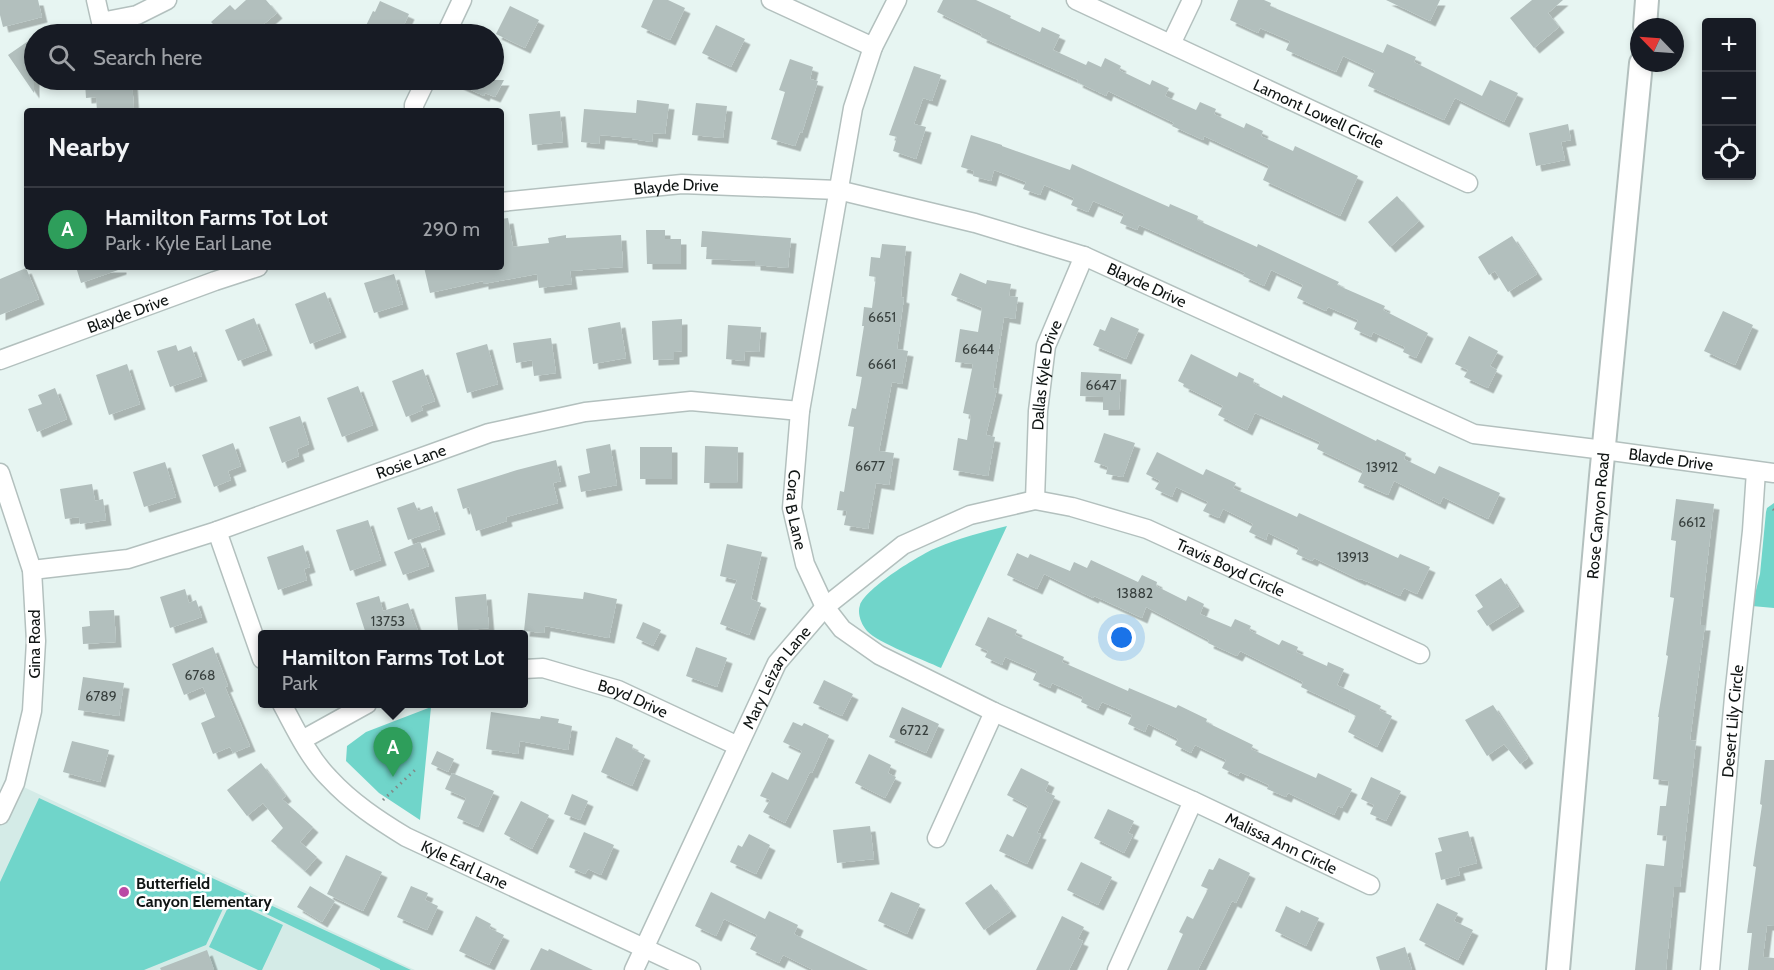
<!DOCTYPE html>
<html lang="en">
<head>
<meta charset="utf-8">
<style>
  body { margin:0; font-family:Cabin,sans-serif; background:#242831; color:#f1f3f6 }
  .controls { position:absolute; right:18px; top:18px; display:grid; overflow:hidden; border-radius:6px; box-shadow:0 3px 9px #0003 }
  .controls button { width:54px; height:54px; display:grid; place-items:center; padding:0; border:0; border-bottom:2px solid #363941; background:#171b24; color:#f1f3f6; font:30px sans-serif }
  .compass { position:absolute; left:1630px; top:18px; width:54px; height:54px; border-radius:50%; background:#171b24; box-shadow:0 3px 9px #0003; rotate:295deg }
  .you { position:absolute; left:1122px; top:638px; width:21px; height:21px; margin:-15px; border:4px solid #fff; border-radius:50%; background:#1a73e8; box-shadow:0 0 0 9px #1a73e833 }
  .badge { display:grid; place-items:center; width:39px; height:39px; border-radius:50%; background:#d93025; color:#fff; font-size:20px; font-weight:700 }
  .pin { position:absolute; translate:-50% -50px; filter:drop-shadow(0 2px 3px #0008) }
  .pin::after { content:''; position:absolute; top:32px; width:21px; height:18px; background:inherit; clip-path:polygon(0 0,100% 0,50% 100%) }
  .popup { position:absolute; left:258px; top:630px; width:270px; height:78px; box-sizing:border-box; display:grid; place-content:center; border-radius:6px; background:#171b24; filter:drop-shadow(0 2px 4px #0005); font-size:20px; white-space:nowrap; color:#9ea1a6 }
  .popup b { font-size:22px; color:#f1f3f6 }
  .popup::after { content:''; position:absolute; left:50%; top:100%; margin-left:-12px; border:12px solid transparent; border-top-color:#171b24 }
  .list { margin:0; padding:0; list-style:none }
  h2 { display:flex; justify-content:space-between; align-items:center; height:78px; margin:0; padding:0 24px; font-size:26px }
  h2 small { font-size:20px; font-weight:400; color:#9ea1a6 }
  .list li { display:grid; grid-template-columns:39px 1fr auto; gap:18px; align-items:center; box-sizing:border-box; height:84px; padding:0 24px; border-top:2px solid #363941 }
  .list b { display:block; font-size:22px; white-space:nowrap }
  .list p { margin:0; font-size:20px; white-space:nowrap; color:#9ea1a6 }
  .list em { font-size:20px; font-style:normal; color:#9ea1a6 }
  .icon { flex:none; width:33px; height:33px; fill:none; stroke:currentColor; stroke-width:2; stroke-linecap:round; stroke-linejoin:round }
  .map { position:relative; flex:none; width:1774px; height:970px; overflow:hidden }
  .search { position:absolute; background:#171b24; box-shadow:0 3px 9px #0003; left:24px; top:24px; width:480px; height:66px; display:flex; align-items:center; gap:15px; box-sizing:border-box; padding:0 21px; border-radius:33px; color:#9ea1a6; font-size:22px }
  .panel { position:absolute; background:#171b24; box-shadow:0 3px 9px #0003; left:24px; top:108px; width:480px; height:162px; border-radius:6px }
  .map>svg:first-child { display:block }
  .built { fill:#d4ebe7 }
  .green { fill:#70d5ca }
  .building { fill:#b2bfbd; filter:url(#shadow) }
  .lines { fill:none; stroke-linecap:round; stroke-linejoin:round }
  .minor-casing { stroke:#b3c0be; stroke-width:21 }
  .tertiary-casing { stroke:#b3c0be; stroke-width:26 }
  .path { stroke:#808a88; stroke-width:3; stroke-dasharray:1.5 4.5; stroke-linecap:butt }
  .minor { stroke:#fff; stroke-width:18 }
  .tertiary { stroke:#fff; stroke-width:22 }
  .poi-dot { fill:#ba49a5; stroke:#fff; stroke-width:2 }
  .labels { text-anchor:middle; stroke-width:5; stroke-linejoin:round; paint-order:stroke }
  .number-label { font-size:14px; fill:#38403e }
  .street-label { font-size:16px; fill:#101514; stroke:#fff }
  .poi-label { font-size:16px; font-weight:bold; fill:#101514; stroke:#fff; text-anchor:start }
</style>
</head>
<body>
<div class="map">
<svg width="1774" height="970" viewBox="0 0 1774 970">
  <defs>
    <filter id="shadow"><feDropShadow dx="5.5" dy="5.5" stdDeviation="0" flood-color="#0004"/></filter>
  </defs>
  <rect width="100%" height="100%" fill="#e7f5f2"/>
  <!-- built -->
  <path class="built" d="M15 783 415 970H0V815Z"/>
  <!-- green -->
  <path class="green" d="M1774 503V608L1752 606 1760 574 1766 512 1767 508Z
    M1007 526 941 668C924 660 878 643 867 631 861 624 857 613 860 605 866 588 919 555 936 548 959 538 983 532 1007 526Z
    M431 707 420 820 379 793 346 761 347 746 366 732Z
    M39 798 411 970H380V969L229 896 206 945 144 970H0V882Z
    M231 901 283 925 262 970H258L209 947Z"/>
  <!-- building -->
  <path class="building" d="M0 0H38L42 17 3 27 0 15Z
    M246 0H266L277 13 252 34H223L211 22 230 5 235 10Z
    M653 0H668L685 8 670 40 641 27Z
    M943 0H976L1011 16 1010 18 1040 32 1042 27 1060 35 1053 50 1086 65 1088 61 1101 67 1105 58 1121 66 1119 70 1150 85 1152 80 1169 88 1165 96 1196 110 1200 102 1216 109 1214 114 1244 128 1246 123 1263 131 1261 136 1293 151 1295 146 1358 176 1340 216 1263 180 1269 166 1204 136 1203 140 1172 126 1174 123 1108 91 1106 96 1077 82 1078 80 981 37 982 34 937 12Z
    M1238 0H1264L1271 3 1270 6 1383 53 1387 44 1416 57 1414 62 1482 96 1490 80 1518 93 1504 122 1455 98 1444 120 1368 86 1375 71 1343 56 1336 72 1286 50 1290 41 1260 28 1258 33 1230 20Z
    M1386 0H1440L1430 21Z
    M1532 0H1563L1548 13 1559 27 1534 48 1510 18Z
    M380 1 409 14 400 34H362L373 11 375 12Z
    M510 6 539 20 525 48 496 34Z
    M716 25 745 39 731 67 702 53Z
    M34 37V93L8 55Z
    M790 59 813 67 810 79 818 81 802 133 800 132 795 146 771 139 785 92 779 90Z
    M914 66 941 75 932 101 923 98 914 124 926 127 916 159 893 151 897 137 889 135Z
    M132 80 134 111H97L96 97 86 98 85 83Z
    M449 80H504L495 97 485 93 484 96Z
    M637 100 669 104 665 134 653 133 652 142 632 139V138L600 135 599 144 581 142 584 109 636 113Z
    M696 103 727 106 723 138 692 135Z
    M560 111 563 142 532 145 529 114Z
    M1568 124 1571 140 1561 142 1565 160 1536 166 1529 133Z
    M971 135 1002 145V146L1070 170 1072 164 1169 207 1170 204 1198 216 1197 220 1257 247 1258 244 1339 282 1337 285 1385 306 1383 310 1428 333 1416 358 1403 352 1405 347 1373 332 1371 337 1354 329 1358 320 1328 307 1326 311 1297 298 1303 285 1271 270 1264 286 1243 276 1245 273 1139 225 1137 230 1120 223 1124 214 1093 201 1088 212 1071 205 1074 198 1044 185 1040 195 1023 189 1026 182 994 170 991 181 973 176 974 171 961 167Z
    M1397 196 1419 221 1390 247 1368 222Z
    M508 218 513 247 549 243 548 238 566 235V238L621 235 623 267 570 271 572 284 539 288 537 274 483 284V281L430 293 424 267H501V219Z
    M646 230H665V239H681V264H647Z
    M702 231 791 238 788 268 755 265V261L706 259 707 247H701Z
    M1512 236 1537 274 1508 292 1495 271 1489 275 1478 257Z
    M882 244 906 246 901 297 904 298 897 349 908 351 902 384 892 382 879 451 894 453 889 485 876 483 868 529 844 525 847 511 837 510 840 491 844 492 854 427 848 426 852 408 856 409 862 377 856 376 864 326H862L864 307 872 308 876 277 869 276 871 257 880 258Z
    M76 267H121V269L81 283Z
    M26 268 39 299 0 315V279Z
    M960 273 986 284 987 280 1011 284 1009 296 1018 297 1015 319 1004 317 993 388 997 389 986 435 995 437 988 476 953 470 958 438 967 440 971 415 963 413 973 364 955 362 960 329 978 332 982 308 951 295Z
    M394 274 403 304 374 313 364 283Z
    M325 292 341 332 310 344 295 304Z
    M1723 311 1753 325 1735 365 1704 351Z
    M1111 317 1139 329 1126 359 1093 345 1100 329 1105 331Z
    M254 318 267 350 238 361 225 330Z
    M682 319V351L674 352V359L653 360 652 321Z
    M620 322 626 358 593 364 588 328Z
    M728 325 761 327 759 352 745 351 744 361 726 359Z
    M1469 336 1498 351 1490 366 1497 370 1488 388 1464 377 1468 370 1455 364Z
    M551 338 556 373 534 376 532 360 516 363 513 343Z
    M487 344 498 384 467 393 456 353Z
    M176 345 178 351 191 346 202 376 170 387 157 351Z
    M1191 354 1237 377 1239 372 1254 379 1253 383 1282 398 1283 395 1376 441 1377 439 1406 453 1404 459 1435 474 1439 466 1500 493 1488 519 1443 497 1440 504 1394 481 1388 495 1358 482 1363 471 1317 449 1320 442 1255 413 1247 430 1218 415 1223 406 1183 386 1184 384 1178 381Z
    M127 364 140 404 109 415 96 375Z
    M423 369 435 401 421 406 423 410 406 417 392 381Z
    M1081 372 1121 374 1119 410H1103V397L1080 396Z
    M358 386 373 425 342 437 327 398Z
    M55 388 67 419 37 432 28 409 42 404 38 395Z
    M300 416 309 444 297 449 299 456 282 463 269 427Z
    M1104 433 1135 443 1123 477 1106 474 1108 467 1094 462Z
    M233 443 241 466 228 471 231 480 214 487 202 455Z
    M610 444 617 485 581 492 578 476 590 473 586 449Z
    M705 446 738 447 737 483H704Z
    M640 447H672V479H640Z
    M1157 452 1203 475 1206 469 1236 483 1233 488 1297 517 1299 513 1398 558 1400 554 1430 567 1417 594 1404 588 1400 596 1361 579 1360 580 1314 558 1312 561 1296 554 1299 548 1268 533 1266 540 1249 532 1253 524 1223 509 1219 518 1203 511 1208 502 1176 487 1172 497 1155 489 1160 481 1146 474Z
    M556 460 561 481 553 483 558 503 506 517 507 521 476 531 469 507 463 509 457 489 517 470Z
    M165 462 176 497 144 507 133 472Z
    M92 484 95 501 103 499 106 520 80 524 79 517 65 519 60 489Z
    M1676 499 1714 504 1700 625H1705L1690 740 1696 741 1680 887H1674L1666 970H1635L1646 864 1664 866 1667 836 1657 835 1660 806H1666L1669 781 1653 779 1659 717H1658L1668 656 1666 655 1674 598 1670 597 1676 541 1671 540Z
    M414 502 418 511 432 506 440 529 408 540 397 508Z
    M368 520 381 560 350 571 336 530Z
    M420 542 429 566 403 575 394 552Z
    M727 544 762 552 751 599 761 603 749 635 720 624 737 580 720 576Z
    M303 545 310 567 304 569 307 580 278 590 267 557Z
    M1017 553 1028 558 1030 554 1070 571 1074 562 1087 568 1091 560 1138 582 1142 575 1157 582 1156 586 1186 601 1188 596 1204 604 1200 614 1231 627 1235 619 1251 626 1249 630 1279 645 1282 640 1298 647 1296 652 1327 666 1328 662 1344 669 1337 685 1381 706 1379 710 1392 716 1377 747 1348 732 1356 716 1349 712 1350 710 1301 687 1303 682 1240 651 1237 656 1208 643 1209 640 1146 607 1142 618 1094 596 1093 598 1044 574 1037 589 1007 575Z
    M1501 578 1519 606 1487 626 1477 611 1483 607 1475 595Z
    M185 589 189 603 196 600 202 617 170 628 160 597Z
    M584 592 617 599 609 638 545 626 544 633 524 631 528 593 583 599Z
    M486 594 489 628 458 631 455 597Z
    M379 596 383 611 408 603 419 634H384L383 631 366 634 356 603Z
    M114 610 116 642 83 644 82 627 90 626 89 611Z
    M988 617 1017 630 1015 635 1064 657 1062 662 1128 691 1129 688 1176 708 1178 705 1207 719 1206 722 1253 745 1251 749 1316 778 1318 773 1352 789 1342 808 1338 806 1334 815 1288 793 1286 797 1267 789 1269 785 1240 772 1238 776 1222 768 1226 760 1195 745 1191 753 1175 745 1178 739 1148 724 1145 732 1128 724 1132 715 1102 702 1098 710 1081 702 1083 697 1052 683 1050 688 1033 680 1037 671 1005 657 1002 665 985 657 988 651 975 645Z
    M643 622 661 630 653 646 636 638Z
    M213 647 228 686 225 687 250 746 233 753 230 747 213 754 201 723 215 717 203 687 184 695 172 664Z
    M696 647 727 658 717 687 686 676Z
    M83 677 124 683 119 716 78 710Z
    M824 680 853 694 842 716 813 703Z
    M1493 705 1528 758 1520 764 1504 744 1487 756 1465 720Z
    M902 707 939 724 926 753 889 737Z
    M491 712 540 719 541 716 559 719 558 723 572 726 568 750 520 741 518 754 486 749Z
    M793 722 802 726 804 723 829 735 812 773 810 772 785 823 763 812 770 800 760 796 772 772 788 780 802 751 783 742Z
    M616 737 633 745 632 749 645 755 632 786 601 772Z
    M72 741 109 750 100 782 63 772Z
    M437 751 454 759 448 772 431 764Z
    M869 754 891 765 888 773 896 777 885 798 855 783Z
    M1765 760H1774V926L1767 925 1763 957 1774 958V970H1748L1752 933H1747L1756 867 1753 866 1762 805 1760 804Z
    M261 763 286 796 282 799 313 827 300 842 317 857 305 871 271 841 283 828 263 803 247 816 227 790Z
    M1021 768 1049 782 1045 791 1055 796 1037 833 1041 834 1027 864 999 851 1007 834 1013 837 1028 806 1007 795Z
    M452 773 494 791 478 827 457 818 466 798 445 789Z
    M1371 777 1401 791 1386 821 1370 814 1374 805 1361 799Z
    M572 794 588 801 580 820 564 814Z
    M521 801 549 815 532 849 504 834Z
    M1108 809 1134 821 1128 833 1133 835 1124 853 1094 838Z
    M870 826 874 859 837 863 833 830Z
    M1468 831 1477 863 1458 868 1460 875 1441 880 1435 853 1442 851 1438 838Z
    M584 832 614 845 601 875 588 869 585 874 569 867Z
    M749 834 770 845 756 874 730 862 738 845 742 847Z
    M346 855 382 872 363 911 327 894Z
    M1219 858 1250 873 1236 903 1232 901 1198 970H1167L1183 934 1179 932 1187 916 1193 919 1208 889 1201 886 1209 869 1213 870Z
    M1081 862 1112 877 1098 905 1067 890Z
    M991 884 1011 911 984 930 965 903Z
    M310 886 335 901 322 922 297 907Z
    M411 886 428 893 425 900 438 906 427 930 397 917Z
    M711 892 765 919 769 911 798 925 794 934 868 970H813L783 955 779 963 750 949 757 935 724 919 716 936 695 926Z
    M891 892 920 904 907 934 878 921Z
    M1437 903 1458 913 1454 921 1473 930 1458 960 1419 940Z
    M1286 906 1300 913 1301 910 1319 918 1306 946 1275 931Z
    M476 916 491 924 489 928 504 935 489 965 459 951Z
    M1062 916 1084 927 1078 939 1083 941 1069 970H1036Z
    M1405 947 1412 970H1380L1376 957Z
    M541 948 548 951 549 949 593 970H530Z
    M207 950 214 970H161L160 968Z"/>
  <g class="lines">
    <defs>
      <g id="minor">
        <path d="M96 0 101 22 137 15 167 0"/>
        <path d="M771 0 873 47"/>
        <path id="s1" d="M897 0 873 47 853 108 800 411 792 508 805 564 825 607 842 629 879 655 994 712 1193 801 1370 885"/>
        <path id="s2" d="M1076 0 1468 183"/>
        <path d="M446 34 462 0"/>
        <path d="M1171 44 1192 0"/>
        <path d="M414 111V105L426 80"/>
        <path id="s3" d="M501 202 682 184 838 190 975 223 1084 256 1474 434 1604 450 1774 473"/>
        <path id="s4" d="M0 360 215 281 258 267"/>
        <path d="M0 473 32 570 36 641 32 711 15 783 0 815"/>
        <path id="s5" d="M1035 500 1038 411 1046 346 1084 256"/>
        <path d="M217 531 262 659"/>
        <path id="s6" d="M32 570 128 559 217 531 489 433 585 412 691 401 800 411"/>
        <path id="s7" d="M524 669 543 668 618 690 738 746"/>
        <path id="s8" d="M282 704C295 728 309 758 329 778 351 802 378 820 406 837L691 970"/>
        <path d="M302 740 367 704"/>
        <path d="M937 838 994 712"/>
        <path id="s9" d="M634 970 777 663 825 607 903 545 970 515 1035 500 1072 507 1147 529 1420 654"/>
        <path d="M1117 970 1193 801"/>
        <path id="s10" d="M1710 970 1734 697 1752 531 1756 471"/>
      </g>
      <g id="tertiary">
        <path d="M1645 27 1647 0"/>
        <path id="s11" d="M1558 970 1601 476 1641 63"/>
      </g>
    </defs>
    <!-- minor casing -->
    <use href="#minor" class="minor-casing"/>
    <!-- tertiary casing -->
    <use href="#tertiary" class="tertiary-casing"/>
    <!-- path -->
    <path class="path" d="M1773 509 1774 510
      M383 800 415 770"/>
    <!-- minor -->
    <use href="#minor" class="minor"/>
    <!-- tertiary -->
    <use href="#tertiary" class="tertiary"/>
  </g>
  <!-- markers -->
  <circle class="poi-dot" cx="124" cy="892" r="6"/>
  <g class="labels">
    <!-- number labels -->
    <g class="number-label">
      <text x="882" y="322">6651</text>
      <text x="978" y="354">6644</text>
      <text x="882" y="369">6661</text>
      <text x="1101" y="390">6647</text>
      <text x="870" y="471">6677</text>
      <text x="1382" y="472">13912</text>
      <text x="1692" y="527">6612</text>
      <text x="1353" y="562">13913</text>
      <text x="1135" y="598">13882</text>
      <text x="388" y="626">13753</text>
      <text x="200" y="680">6768</text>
      <text x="101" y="701">6789</text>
      <text x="914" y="735">6722</text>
    </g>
    <!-- street labels -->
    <g class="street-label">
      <text dy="6" stroke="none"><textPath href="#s2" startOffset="268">Lamont Lowell Circle</textPath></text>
      <text dy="6" stroke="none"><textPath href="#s3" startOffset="176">Blayde Drive</textPath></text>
      <text dy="6" stroke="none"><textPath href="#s3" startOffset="662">Blayde Drive</textPath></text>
      <text dy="6" stroke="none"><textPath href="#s4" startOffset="136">Blayde Drive</textPath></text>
      <text dy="6" stroke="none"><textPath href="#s5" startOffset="126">Dallas Kyle Drive</textPath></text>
      <text dy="6" stroke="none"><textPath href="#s3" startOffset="1220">Blayde Drive</textPath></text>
      <text dy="6" stroke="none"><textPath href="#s6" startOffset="396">Rosie Lane</textPath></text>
      <text dy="6" stroke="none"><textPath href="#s1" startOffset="524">Cora B Lane</textPath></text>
      <text dy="6" stroke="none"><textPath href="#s11" startOffset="456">Rose Canyon Road</textPath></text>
      <text dy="6" stroke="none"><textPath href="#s9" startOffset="860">Travis Boyd Circle</textPath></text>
      <text transform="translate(34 644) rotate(-90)" y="6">Gina Road</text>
      <text dy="6" stroke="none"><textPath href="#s9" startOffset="326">Mary Leizan Lane</textPath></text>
      <text dy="6" stroke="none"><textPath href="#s7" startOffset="114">Boyd Drive</textPath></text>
      <text dy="6" stroke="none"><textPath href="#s10" startOffset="250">Desert Lily Circle</textPath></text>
      <text dy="6" stroke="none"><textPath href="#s1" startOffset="1144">Malissa Ann Circle</textPath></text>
      <text dy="6" stroke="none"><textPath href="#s8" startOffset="250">Kyle Earl Lane</textPath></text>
    </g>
    <!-- poi labels -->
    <g class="poi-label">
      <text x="136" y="889">Butterfield<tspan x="136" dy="18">Canyon Elementary</tspan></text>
    </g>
  </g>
</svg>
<div class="controls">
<button>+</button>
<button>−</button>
<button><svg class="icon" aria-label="locate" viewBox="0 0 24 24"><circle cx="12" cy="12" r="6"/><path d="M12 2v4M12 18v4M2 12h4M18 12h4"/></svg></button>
</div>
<svg class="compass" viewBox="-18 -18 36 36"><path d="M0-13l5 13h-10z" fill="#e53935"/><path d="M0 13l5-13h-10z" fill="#9ea1a6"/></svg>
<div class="you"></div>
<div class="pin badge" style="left:393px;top:777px;background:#2e9e5b">A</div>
<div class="popup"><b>Hamilton Farms Tot Lot</b>Park</div>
<div class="search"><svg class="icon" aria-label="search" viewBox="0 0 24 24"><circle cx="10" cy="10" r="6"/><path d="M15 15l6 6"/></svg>Search here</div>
<section class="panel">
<h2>Nearby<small></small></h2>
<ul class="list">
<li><span class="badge" style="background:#2e9e5b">A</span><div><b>Hamilton Farms Tot Lot</b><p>Park · Kyle Earl Lane</p></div><em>290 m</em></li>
</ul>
</section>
</div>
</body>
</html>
